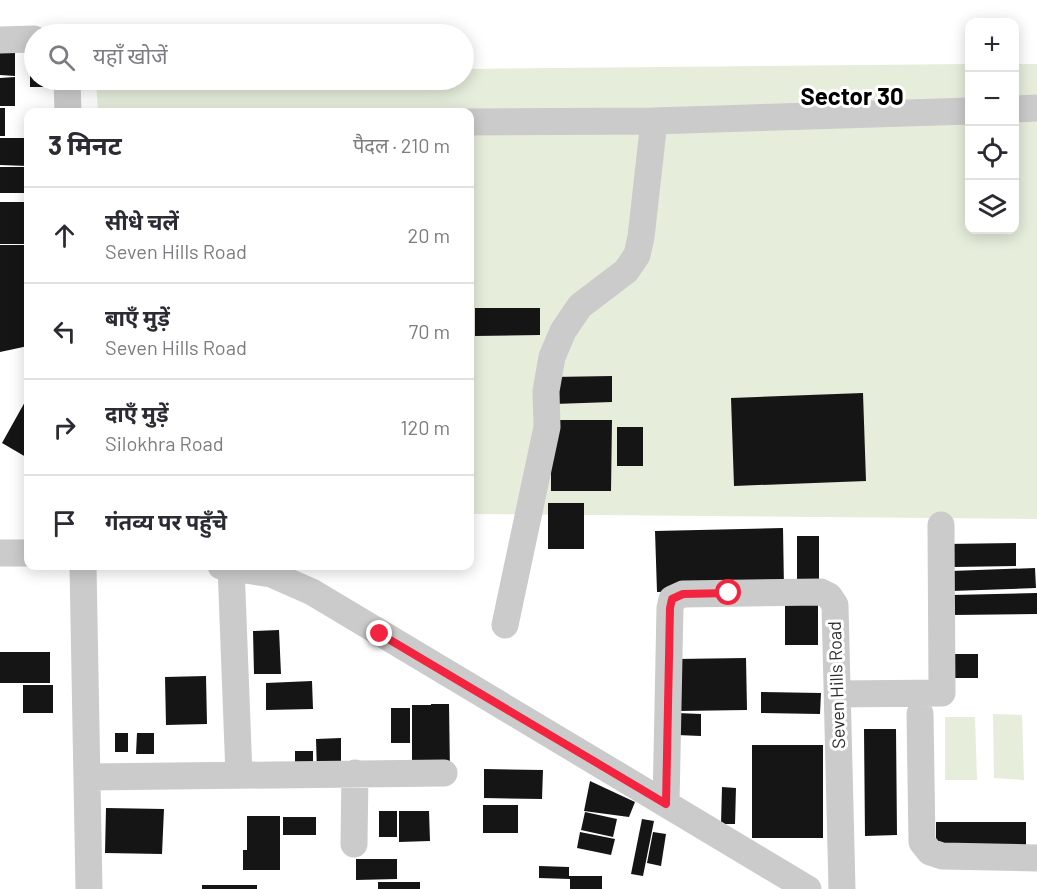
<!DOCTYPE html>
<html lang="hi">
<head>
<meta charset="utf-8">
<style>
  body { margin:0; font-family:Barlow,"Noto Sans Devanagari",sans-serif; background:#f7f7f7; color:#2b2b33 }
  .controls { position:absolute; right:18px; top:18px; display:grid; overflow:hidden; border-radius:12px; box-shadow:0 3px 15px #0003 }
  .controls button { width:54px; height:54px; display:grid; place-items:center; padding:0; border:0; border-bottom:2px solid #e1e1e2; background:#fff; color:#2b2b33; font:30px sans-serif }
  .stop { position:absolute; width:18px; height:18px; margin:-14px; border:4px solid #f2243f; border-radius:50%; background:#fff }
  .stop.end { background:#f2243f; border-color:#fff; box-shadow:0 2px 6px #0008 }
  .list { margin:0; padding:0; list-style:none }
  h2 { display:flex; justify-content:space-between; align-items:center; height:78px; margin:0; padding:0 24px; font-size:26px }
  h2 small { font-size:20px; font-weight:400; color:#7c7c81 }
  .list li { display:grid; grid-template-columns:39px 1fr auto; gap:18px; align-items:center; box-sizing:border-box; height:96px; padding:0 24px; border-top:2px solid #e1e1e2 }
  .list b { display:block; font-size:22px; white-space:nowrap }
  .list p { margin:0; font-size:20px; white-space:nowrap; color:#7c7c81 }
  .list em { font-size:20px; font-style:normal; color:#7c7c81 }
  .icon { flex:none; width:33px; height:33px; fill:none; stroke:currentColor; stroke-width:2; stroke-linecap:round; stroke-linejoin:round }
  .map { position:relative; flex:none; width:1037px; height:889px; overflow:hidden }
  .search { position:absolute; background:#fff; box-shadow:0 3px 15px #0003; left:24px; top:24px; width:450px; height:66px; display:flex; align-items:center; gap:15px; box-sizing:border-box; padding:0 21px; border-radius:33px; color:#7c7c81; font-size:22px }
  .panel { position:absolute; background:#fff; box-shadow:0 3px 15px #0003; left:24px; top:108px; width:450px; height:462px; border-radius:12px }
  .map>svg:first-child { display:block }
  .green { fill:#e6eddb }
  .building { fill:#151515 }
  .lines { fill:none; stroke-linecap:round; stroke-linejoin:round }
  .minor { stroke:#cbcbcb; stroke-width:27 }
  .route { stroke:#f2243f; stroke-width:8 }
  .labels { text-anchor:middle; stroke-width:6; stroke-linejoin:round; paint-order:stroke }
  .street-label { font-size:18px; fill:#2e2e2e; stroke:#fff }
  .district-label { font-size:24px; font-weight:bold; fill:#000; stroke:#fff }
</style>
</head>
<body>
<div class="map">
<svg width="1037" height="889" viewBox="0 0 1037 889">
  <rect width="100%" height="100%" fill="#fff"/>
  <!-- green -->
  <path class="green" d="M969 64 970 230H1014L1015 64H1037V519L470 514V112H98L96 80H464V69Z
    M993 714 1022 715 1024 780 994 778Z
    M945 717H975L977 780H945Z"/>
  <!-- building -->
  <path class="building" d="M0 42H15V76L0 75Z
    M30 47H34V80H51V87H30Z
    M15 77V106H0V78Z
    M0 108H5V136H0Z
    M0 138H28V166L0 165Z
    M0 167H28V193H0Z
    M0 202H28V244H0Z
    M0 245H28V346L0 352Z
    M475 308H540V335L475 336Z
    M612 376V402L554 404 553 377Z
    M863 393 866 481 734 486 731 398Z
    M26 400 28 401V452L26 457 2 443Z
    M551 420H612L611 491H551Z
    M617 427H643V466H617Z
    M548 503H584V549H548Z
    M783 528 784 589 657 592 655 531Z
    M797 536H819V585H797Z
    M1016 543V566L953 567 944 544Z
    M1035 568 1036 588 951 591V571Z
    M1037 593V614L952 615V595Z
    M785 600H818V645H785Z
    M279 630 281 674H254L253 631Z
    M0 652H50V683H0Z
    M954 654H978V678H954Z
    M746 658 747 710 678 711 677 659Z
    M206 676 207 724 166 725 165 677Z
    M312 681 313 709 266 710V683Z
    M23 685H53V713H23Z
    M761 692 821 693 820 714 761 713Z
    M431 704H449L450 772 412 769V705H431Z
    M391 708H410V743H391Z
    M677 713 701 714V736L677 735Z
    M864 729H896L897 835 865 836Z
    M115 733H128V752H115Z
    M137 733H154V754H136Z
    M341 738V772H317L316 739Z
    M752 745H823V838H752Z
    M295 751H313V773H295Z
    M484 769 543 770 542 799 484 798Z
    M590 781 635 802 629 817 584 811Z
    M722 787 736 788 735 824H721Z
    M483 805H518V833H483Z
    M106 808 164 809 162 854 105 853Z
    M379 811H397V837H379Z
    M399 811H429L430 841 399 842Z
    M585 812 617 819 613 837 581 830Z
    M247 816H280V870H243V850H247Z
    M283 817H316V835H283Z
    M642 819 654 821 643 876 631 874Z
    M936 822H1026V851H936Z
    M580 832 615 839 611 855 577 848Z
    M653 832 666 834 661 866 647 863Z
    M356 859H397V879L356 880Z
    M539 866 569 867V876H602V889H570V879L539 878Z
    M378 882H420V889H378Z
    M202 885H257V889H202Z"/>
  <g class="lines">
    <!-- minor -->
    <path class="minor" d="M0 40 34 39
      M67 80 68 112
      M1014 109 1037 108
      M470 122 654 121 970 111
      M0 553H28
      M83 566 89 889
      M221 566 271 574 312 592 808 889
      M231 566 239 775
      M505 625 547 427 546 391 552 357 563 331 580 306 626 271 637 255 641 237 654 121
      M838 694 942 693 941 525
      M920 714 922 842 930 852 942 856 1037 858
      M88 777 444 773
      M666 804 670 608 672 599 683 594 821 592 829 596 835 605 842 889
      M354 844 355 773"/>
  </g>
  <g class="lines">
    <!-- route -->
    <path class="route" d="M380 634 666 804 670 608 672 599 683 594 729 593"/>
  </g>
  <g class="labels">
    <!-- street labels -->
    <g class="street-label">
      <text transform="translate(837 685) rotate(-92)" y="6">Seven Hills Road</text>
    </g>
    <!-- district labels -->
    <g class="district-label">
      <text x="852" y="105">Sector 30</text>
    </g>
  </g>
</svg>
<div class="controls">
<button>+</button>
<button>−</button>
<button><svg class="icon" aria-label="locate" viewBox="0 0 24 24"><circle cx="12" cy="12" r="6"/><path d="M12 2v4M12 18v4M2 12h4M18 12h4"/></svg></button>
<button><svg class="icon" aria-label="layers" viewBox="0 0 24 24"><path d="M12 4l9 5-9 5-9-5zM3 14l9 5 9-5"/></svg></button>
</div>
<div class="stop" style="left:729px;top:593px"></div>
<div class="stop end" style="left:380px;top:634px"></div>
<div class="search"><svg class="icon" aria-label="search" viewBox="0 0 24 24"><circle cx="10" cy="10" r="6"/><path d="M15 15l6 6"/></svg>यहाँ खोजें</div>
<section class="panel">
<h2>3 मिनट<small>पैदल · 210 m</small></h2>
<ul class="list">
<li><svg class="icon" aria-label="ahead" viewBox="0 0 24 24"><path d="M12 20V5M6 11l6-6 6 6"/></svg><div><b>सीधे चलें</b><p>Seven Hills Road</p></div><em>20 m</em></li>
<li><svg class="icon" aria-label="left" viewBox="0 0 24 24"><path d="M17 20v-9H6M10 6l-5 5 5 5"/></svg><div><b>बाएँ मुड़ें</b><p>Seven Hills Road</p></div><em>70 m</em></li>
<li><svg class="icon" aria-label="right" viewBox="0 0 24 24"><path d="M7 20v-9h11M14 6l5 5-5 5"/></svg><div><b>दाएँ मुड़ें</b><p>Silokhra Road</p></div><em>120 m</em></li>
<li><svg class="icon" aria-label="arrive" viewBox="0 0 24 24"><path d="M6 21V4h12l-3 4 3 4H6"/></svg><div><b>गंतव्य पर पहुँचे</b></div></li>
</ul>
</section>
</div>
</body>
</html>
